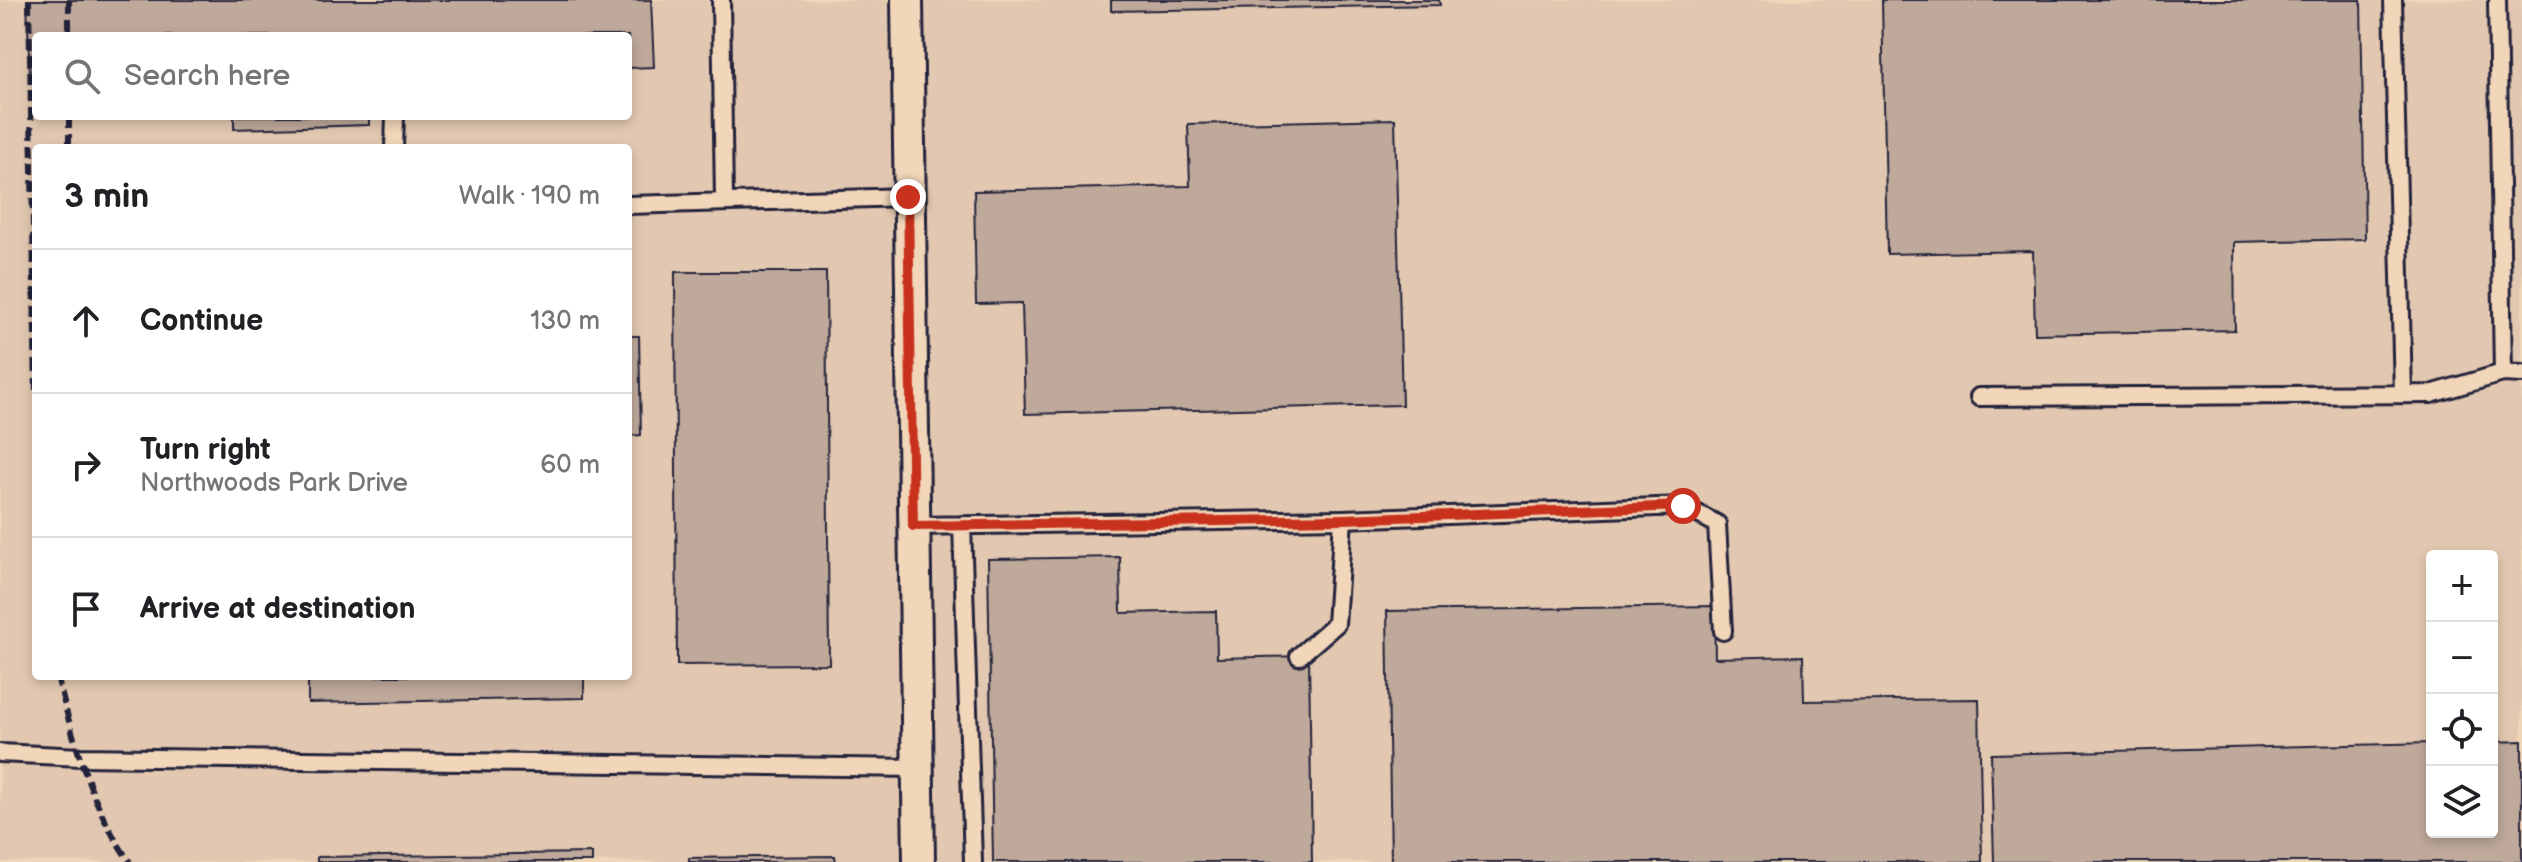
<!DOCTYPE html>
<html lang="en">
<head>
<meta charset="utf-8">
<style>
  body { margin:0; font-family:"Balsamiq Sans",sans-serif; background:#f2f2f2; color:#202124 }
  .controls { position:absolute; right:24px; bottom:24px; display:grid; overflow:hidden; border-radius:8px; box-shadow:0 4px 12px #0003 }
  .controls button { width:72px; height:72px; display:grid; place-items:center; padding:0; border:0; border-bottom:2px solid #e0e0e0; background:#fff; color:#202124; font:40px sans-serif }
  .stop { position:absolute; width:24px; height:24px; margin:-18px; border:6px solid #c8321e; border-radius:50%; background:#fff }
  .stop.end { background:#c8321e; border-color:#fff; box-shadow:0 2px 8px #0008 }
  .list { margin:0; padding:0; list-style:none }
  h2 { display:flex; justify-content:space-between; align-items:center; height:104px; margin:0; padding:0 32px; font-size:34px }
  h2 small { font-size:26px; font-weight:400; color:#757577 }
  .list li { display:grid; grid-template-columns:52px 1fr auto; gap:24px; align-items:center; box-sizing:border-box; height:144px; padding:0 32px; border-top:2px solid #e0e0e0 }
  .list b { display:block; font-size:30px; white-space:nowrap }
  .list p { margin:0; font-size:26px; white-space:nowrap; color:#757577 }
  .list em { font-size:26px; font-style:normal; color:#757577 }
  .icon { flex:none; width:44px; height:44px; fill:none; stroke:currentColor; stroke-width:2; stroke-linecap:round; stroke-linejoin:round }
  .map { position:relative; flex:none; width:2522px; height:862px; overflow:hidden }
  .search { position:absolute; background:#fff; box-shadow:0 4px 12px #0003; left:32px; top:32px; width:600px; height:88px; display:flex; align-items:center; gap:20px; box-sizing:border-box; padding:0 28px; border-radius:8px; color:#757577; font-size:30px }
  .panel { position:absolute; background:#fff; box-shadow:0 4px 12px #0003; left:32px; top:144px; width:600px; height:536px; border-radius:8px }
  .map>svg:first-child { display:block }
  .built { fill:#e2c8b0; fill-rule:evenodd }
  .building { fill:#bea99a; stroke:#22223b; stroke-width:2 }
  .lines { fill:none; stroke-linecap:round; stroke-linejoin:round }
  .lane-casing { stroke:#22223b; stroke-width:22 }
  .street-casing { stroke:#22223b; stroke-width:36 }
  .lane { stroke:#f2d6b9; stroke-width:16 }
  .street { stroke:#f2d6b9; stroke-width:30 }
  .rail { stroke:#22223b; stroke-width:6; stroke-dasharray:12 6; stroke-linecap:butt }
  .route { stroke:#c8321e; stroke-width:10 }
</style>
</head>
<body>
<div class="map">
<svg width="2522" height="862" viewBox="0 0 2522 862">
  <rect width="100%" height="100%" fill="#f2d6b9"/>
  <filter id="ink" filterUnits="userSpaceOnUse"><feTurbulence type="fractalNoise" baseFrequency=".0125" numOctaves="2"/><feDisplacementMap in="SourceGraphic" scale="16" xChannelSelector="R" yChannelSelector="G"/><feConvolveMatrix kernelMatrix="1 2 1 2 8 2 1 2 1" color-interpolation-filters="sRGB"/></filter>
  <g filter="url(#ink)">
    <!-- built -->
    <path class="built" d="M0 0H2522V862H0ZM36 36H628V116H36ZM36 148H628V676H36ZM2432 556H2492V832H2432Z"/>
    <!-- building -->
    <path class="building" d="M27 0H651L654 67 628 68V36H36V80L30 81Z
      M1111 0H1439L1440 5 1111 11Z
      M1882 0H2361L2365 239 2234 242 2235 330 2035 334 2033 251 1887 254Z
      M234 116H369V125L234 129Z
      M1395 119 1402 405 1025 414 1022 303 976 304 974 191 1190 186 1188 124Z
      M675 272H826L829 664 677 665Z
      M628 336H639L641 435 628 436Z
      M1120 557 1121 613 1216 611 1217 658 1309 656 1312 862H993L988 559Z
      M1714 606 1715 658 1803 656 1804 701 1979 699 1982 862H1391L1387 611Z
      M308 676H584V698L308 703Z
      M2522 741V862H1994L1991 754 2432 743V832H2492V742Z
      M592 853V862H317V857Z
      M835 856 836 862H689V858Z"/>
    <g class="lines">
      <defs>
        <path id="lane" d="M721 0 724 200
          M2393 0 2403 394
          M2497 0 2503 373 2522 374
          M394 148 395 116
          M628 205 908 197
          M1979 397 2431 394 2503 373
          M962 525 973 862
          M913 526 1343 519 1683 506 1717 524 1723 631
          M1299 656 1336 624 1343 519
          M0 753 81 757 917 768"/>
        <path id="street" d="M907 0 919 862"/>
      </defs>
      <!-- lane casing -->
      <use href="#lane" class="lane-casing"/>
      <!-- street casing -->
      <use href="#street" class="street-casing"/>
      <!-- lane -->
      <use href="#lane" class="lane"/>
      <!-- street -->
      <use href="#street" class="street"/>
      <!-- rail -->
      <path class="rail" d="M29 0 36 395
        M69 0V36
        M69 116V148
        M57 676C73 738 92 810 130 862"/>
    </g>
  </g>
  <g class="lines" filter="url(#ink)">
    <!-- route -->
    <path class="route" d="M908 197 913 526 1343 519 1683 506"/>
  </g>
</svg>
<div class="controls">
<button>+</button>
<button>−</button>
<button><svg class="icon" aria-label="locate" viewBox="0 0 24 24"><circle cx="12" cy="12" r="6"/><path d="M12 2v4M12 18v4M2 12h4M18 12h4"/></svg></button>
<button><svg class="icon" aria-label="layers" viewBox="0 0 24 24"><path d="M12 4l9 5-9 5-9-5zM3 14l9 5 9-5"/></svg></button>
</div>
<div class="stop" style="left:1683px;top:506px"></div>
<div class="stop end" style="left:908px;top:197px"></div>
<div class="search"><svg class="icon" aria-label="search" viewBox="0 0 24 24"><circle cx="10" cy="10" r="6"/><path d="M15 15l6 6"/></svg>Search here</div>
<section class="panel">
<h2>3 min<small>Walk · 190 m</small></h2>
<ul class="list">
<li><svg class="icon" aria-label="ahead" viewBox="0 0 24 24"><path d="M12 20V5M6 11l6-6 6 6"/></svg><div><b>Continue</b></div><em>130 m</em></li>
<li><svg class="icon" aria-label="right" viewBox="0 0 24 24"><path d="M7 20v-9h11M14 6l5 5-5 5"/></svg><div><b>Turn right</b><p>Northwoods Park Drive</p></div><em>60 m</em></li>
<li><svg class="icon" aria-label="arrive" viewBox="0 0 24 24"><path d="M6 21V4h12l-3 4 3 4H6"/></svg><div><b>Arrive at destination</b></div></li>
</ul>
</section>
</div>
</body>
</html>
